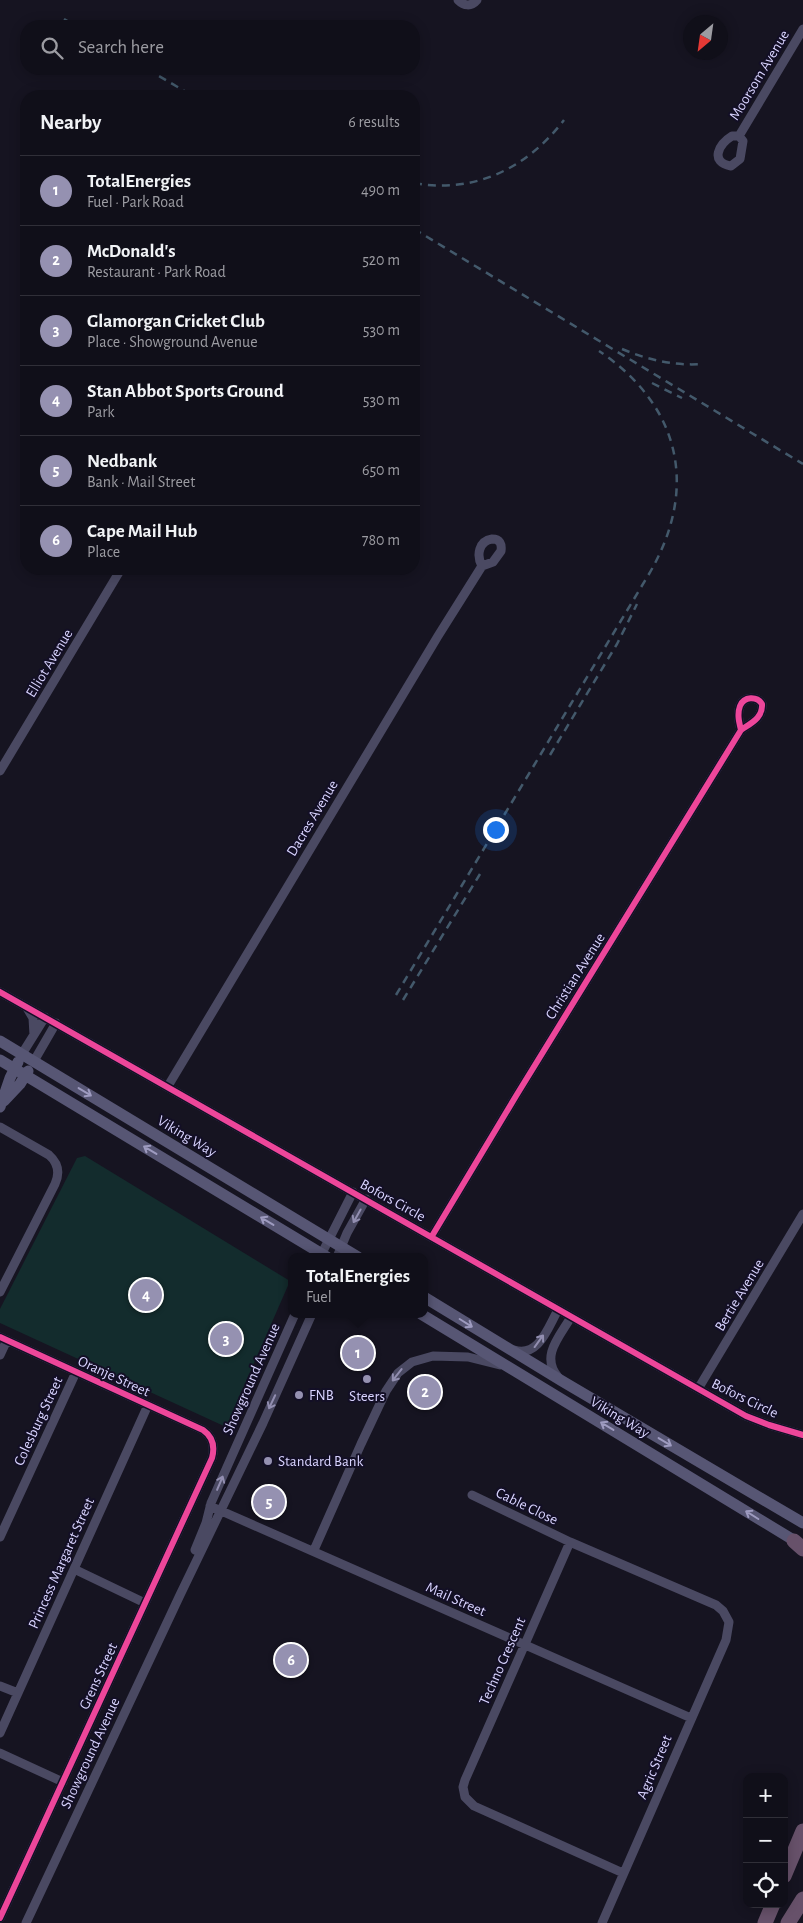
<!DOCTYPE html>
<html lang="en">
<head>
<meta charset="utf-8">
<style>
  body { margin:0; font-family:"Alegreya Sans",sans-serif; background:#191822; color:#f1f3f6 }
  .controls { position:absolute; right:15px; bottom:15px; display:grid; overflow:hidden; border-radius:10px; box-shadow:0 2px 12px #0003 }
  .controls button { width:45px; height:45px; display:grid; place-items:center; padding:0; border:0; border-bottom:1px solid #302f38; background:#100f19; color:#f1f3f6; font:25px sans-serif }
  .compass { position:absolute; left:683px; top:15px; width:45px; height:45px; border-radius:50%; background:#100f19; box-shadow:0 2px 12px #0003; rotate:209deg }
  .you { position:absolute; left:495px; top:829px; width:18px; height:18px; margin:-12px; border:4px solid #fff; border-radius:50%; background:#1a73e8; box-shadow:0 0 0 8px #1a73e833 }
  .badge { display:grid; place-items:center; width:32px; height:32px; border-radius:50%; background:#9591b1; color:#fff; font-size:16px; font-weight:700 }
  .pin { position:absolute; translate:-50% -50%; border:2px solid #fff; box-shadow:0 1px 5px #0006 }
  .popup { position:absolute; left:288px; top:1253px; width:140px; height:65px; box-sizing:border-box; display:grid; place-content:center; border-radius:10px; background:#100f19; filter:drop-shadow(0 1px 4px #0005); font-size:16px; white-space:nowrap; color:#9c9ca2 }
  .popup b { font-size:19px; color:#f1f3f6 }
  .popup::after { content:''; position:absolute; left:50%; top:100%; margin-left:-10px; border:10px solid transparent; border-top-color:#100f19 }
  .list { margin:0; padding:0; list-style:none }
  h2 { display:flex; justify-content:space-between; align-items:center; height:65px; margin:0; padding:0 20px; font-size:21px }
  h2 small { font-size:16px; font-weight:400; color:#9c9ca2 }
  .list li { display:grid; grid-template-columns:32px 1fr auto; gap:15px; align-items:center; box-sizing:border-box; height:70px; padding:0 20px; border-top:1px solid #302f38 }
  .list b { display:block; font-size:19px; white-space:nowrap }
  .list p { margin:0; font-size:16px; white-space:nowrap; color:#9c9ca2 }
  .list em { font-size:16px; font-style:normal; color:#9c9ca2 }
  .icon { flex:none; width:28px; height:28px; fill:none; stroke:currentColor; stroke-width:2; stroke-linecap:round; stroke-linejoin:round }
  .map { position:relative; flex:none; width:803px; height:1923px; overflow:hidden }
  .search { position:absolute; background:#100f19; box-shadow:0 2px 12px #0003; left:20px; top:20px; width:400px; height:55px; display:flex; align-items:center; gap:12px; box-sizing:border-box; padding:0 18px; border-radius:20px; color:#9c9ca2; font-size:19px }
  .panel { position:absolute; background:#100f19; box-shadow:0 2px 12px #0003; left:20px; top:90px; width:400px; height:485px; border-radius:20px }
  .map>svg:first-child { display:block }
  .green { fill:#132c2d }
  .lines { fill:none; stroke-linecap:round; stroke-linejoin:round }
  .street { stroke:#4a4962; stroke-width:9 }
  .secondary { stroke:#575674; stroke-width:11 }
  .highway { stroke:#67516a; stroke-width:15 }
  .rail { stroke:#43596b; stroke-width:2.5; stroke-dasharray:8 6; stroke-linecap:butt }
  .cycleway-casing { stroke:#130f26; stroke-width:9 }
  .cycleway { stroke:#ed469a; stroke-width:6 }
  .oneway { stroke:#9e9bc0 }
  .oneway2 { stroke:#928eb0 }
  .poi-dot { fill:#9591b1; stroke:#130f26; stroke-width:2 }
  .labels { text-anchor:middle; stroke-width:4; stroke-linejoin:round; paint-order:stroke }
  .street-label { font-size:15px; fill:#d9d4ff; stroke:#130f26 }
  .poi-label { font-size:15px; fill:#d9d4ff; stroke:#130f26; text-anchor:start }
</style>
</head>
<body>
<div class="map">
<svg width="803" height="1923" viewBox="0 0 803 1923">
  <rect width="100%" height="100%" fill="#161421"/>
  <!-- green -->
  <path class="green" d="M85 1156 290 1281 226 1427 0 1323V1309L77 1158Z"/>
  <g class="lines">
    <!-- street -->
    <path class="street" d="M458 0C464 6 471 7 477 0
      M732 136H739L743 141 740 159 731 166C709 162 719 144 732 136Z
      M739 136 803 29
      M492 539C500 539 502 544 501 551L493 562 482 566C476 555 479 541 492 539Z
      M0 771 121 569
      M0 992 746 1416 769 1425 803 1435
      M27 1008 33 1018 34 1035
      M22 1054 45 1017
      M34 1061 56 1023
      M168 1086 438 636 482 566
      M0 1127 49 1155C58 1163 60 1173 55 1184L0 1292
      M432 1236 516 1096 741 730C751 723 763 718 762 704 757 696 744 696 740 706 737 714 739 722 741 730
      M320 1257 353 1192
      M337 1257 347 1233 366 1199
      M0 1337 203 1430C213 1437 215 1447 212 1458L0 1918
      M514 1350C539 1358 548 1327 558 1310
      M0 1355 7 1340
      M558 1377C540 1356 560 1336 571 1317
      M698 1389 803 1214
      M472 1495 570 1542 716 1605 723 1611 729 1622 726 1640 602 1923
      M210 1506 691 1718
      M0 1537 76 1372
      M570 1542 465 1780 463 1787 465 1797 474 1806 623 1873
      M195 1550 206 1523 211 1503 295 1314
      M314 1550 361 1444 386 1391 398 1373 412 1362 433 1356 468 1357 500 1365
      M74 1569 145 1603
      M0 1686 18 1693
      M0 1733 148 1405
      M0 1753 63 1782
      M26 1923 180 1595 263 1423 312 1314"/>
    <!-- secondary -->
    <path class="secondary" d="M0 1041 358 1257
      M0 1060 327 1257
      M4 1101 20 1084 28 1071
      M0 1107 10 1078 18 1062
      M424 1297 562 1381 803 1523
      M421 1314 800 1544"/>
    <!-- highway -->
    <path class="highway" d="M794 1541 803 1549
      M784 1876 803 1831
      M765 1923 773 1904
      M788 1923 803 1899"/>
    <!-- rail -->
    <path class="rail" d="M64 19 76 26
      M147 69 193 96
      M414 183C475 194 527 168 564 120
      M414 229 803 464
      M622 349C648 360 674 366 702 364
      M652 383 682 398
      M550 755 617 644 637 604
      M396 995 649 574C699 489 681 406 599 351
      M403 1000 480 874"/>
    <defs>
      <path id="cycleway" d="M0 992 746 1416 769 1425 803 1435
        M432 1236 516 1096 741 730C751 723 763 718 762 704 757 696 744 696 740 706 737 714 739 722 741 730
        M0 1337 203 1430C213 1437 215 1447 212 1458L0 1918"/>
    </defs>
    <!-- cycleway casing -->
    <use href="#cycleway" class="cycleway-casing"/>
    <!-- cycleway -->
    <use href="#cycleway" class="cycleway"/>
  </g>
  <!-- one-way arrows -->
  <defs><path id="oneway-shaft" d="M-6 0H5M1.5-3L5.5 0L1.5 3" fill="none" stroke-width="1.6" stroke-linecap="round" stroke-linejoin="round" transform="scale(1.25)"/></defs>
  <g class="oneway">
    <use href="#oneway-shaft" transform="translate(85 1092) rotate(31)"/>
    <use href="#oneway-shaft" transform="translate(150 1150) rotate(-149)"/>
    <use href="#oneway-shaft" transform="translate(267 1221) rotate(-149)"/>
    <use href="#oneway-shaft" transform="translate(466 1323) rotate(32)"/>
    <use href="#oneway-shaft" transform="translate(607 1426) rotate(-149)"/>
    <use href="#oneway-shaft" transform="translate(665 1442) rotate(31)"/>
    <use href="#oneway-shaft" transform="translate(752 1515) rotate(-148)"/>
  </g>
  <g class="oneway2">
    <use href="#oneway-shaft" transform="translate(357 1216) rotate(119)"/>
    <use href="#oneway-shaft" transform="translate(539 1341) rotate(-54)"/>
    <use href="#oneway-shaft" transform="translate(397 1375) rotate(128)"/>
    <use href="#oneway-shaft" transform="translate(272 1402) rotate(115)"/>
    <use href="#oneway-shaft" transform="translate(220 1483) rotate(-67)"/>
  </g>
  <!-- markers -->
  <g class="poi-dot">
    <circle cx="367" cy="1379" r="5"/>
    <circle cx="299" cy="1395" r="5"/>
    <circle cx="268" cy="1461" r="5"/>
  </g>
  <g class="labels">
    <!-- street labels -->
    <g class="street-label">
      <text transform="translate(759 75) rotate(-59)" y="5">Moorsom Avenue</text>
      <text transform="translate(49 663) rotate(-59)" y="5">Elliot Avenue</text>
      <text transform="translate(312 818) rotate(-59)" y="5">Dacres Avenue</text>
      <text transform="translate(575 976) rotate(-58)" y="5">Christian Avenue</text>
      <text transform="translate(187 1136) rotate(31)" y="5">Viking Way</text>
      <text transform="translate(393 1200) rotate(29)" y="5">Bofors Circle</text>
      <text transform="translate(739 1295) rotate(-59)" y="5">Bertie Avenue</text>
      <text transform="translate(114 1376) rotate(25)" y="5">Oranje Street</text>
      <text transform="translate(251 1379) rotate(-66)" y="5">Showground Avenue</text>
      <text transform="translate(745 1398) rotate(26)" y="5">Bofors Circle</text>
      <text transform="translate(620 1417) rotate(31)" y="5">Viking Way</text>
      <text transform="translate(38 1421) rotate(-65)" y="5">Colesburg Street</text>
      <text transform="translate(527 1506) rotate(26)" y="5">Cable Close</text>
      <text transform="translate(61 1563) rotate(-66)" y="5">Princess Margaret Street</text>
      <text transform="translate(456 1599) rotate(24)" y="5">Mail Street</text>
      <text transform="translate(502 1661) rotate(-66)" y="5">Techno Crescent</text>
      <text transform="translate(98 1676) rotate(-65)" y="5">Grens Street</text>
      <text transform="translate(90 1753) rotate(-65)" y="5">Showground Avenue</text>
      <text transform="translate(654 1767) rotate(-67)" y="5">Agric Street</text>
    </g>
    <!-- poi labels -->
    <g class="poi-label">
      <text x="309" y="1400">FNB</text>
      <text x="367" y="1401" text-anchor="middle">Steers</text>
      <text x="278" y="1466">Standard Bank</text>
    </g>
  </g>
</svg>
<div class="controls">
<button>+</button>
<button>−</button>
<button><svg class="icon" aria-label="locate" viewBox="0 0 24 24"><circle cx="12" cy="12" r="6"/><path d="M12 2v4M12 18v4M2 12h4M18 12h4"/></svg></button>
</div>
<svg class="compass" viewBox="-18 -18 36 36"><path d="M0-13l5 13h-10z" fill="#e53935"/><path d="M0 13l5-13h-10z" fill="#9c9ca2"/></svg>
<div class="you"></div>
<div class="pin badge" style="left:358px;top:1353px">1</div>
<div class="popup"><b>TotalEnergies</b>Fuel</div>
<div class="pin badge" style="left:425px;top:1392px">2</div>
<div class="pin badge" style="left:226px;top:1339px">3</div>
<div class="pin badge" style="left:146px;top:1295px">4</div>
<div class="pin badge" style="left:269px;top:1502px">5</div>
<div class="pin badge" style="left:291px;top:1660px">6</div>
<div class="search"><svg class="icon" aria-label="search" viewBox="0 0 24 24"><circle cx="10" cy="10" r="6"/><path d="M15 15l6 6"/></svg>Search here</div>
<section class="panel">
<h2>Nearby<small>6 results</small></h2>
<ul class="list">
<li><span class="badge">1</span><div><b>TotalEnergies</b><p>Fuel · Park Road</p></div><em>490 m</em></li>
<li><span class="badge">2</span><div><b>McDonald's</b><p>Restaurant · Park Road</p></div><em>520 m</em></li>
<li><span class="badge">3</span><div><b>Glamorgan Cricket Club</b><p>Place · Showground Avenue</p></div><em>530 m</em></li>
<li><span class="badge">4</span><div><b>Stan Abbot Sports Ground</b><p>Park</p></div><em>530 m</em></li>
<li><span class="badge">5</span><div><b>Nedbank</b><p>Bank · Mail Street</p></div><em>650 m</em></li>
<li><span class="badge">6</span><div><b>Cape Mail Hub</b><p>Place</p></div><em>780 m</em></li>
</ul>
</section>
</div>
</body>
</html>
